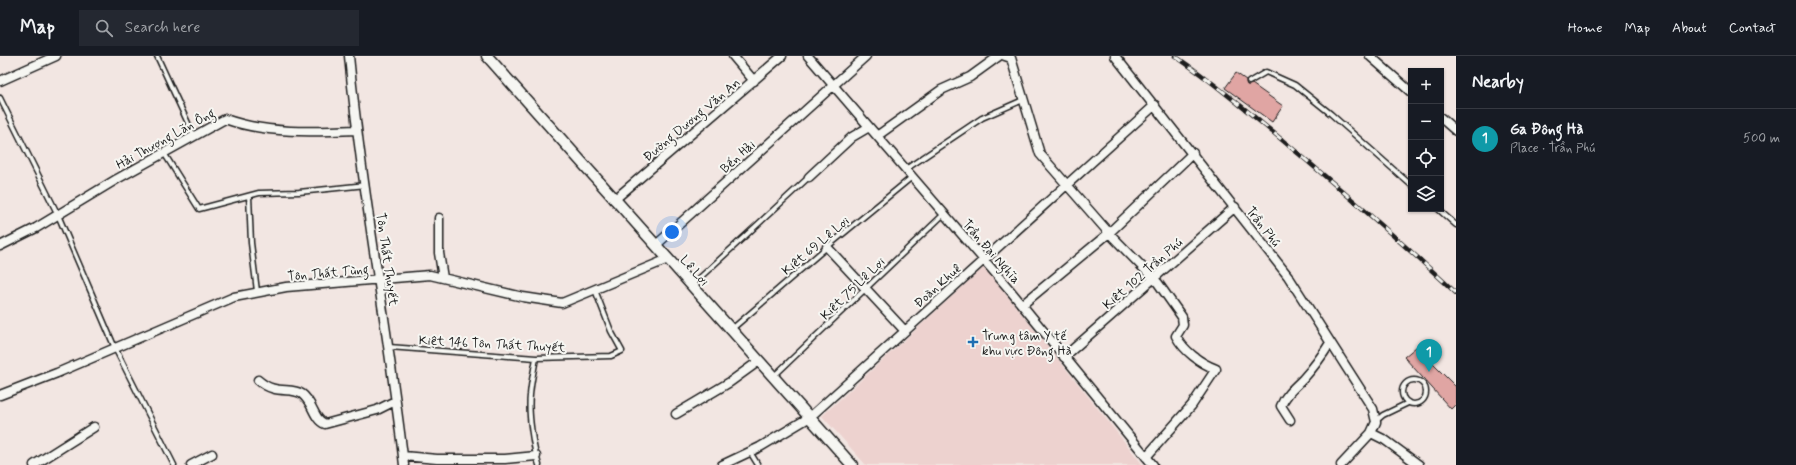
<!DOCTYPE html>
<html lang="en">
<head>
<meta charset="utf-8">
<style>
  body { margin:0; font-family:Mynerve,sans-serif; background:#242831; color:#f1f3f6 }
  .controls { position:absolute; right:12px; top:12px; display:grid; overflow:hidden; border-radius:0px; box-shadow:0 1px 3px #0004 }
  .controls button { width:36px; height:36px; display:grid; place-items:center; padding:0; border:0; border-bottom:1px solid #363941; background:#171b24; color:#f1f3f6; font:20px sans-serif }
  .you { position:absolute; left:672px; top:176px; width:14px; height:14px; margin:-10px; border:3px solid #fff; border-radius:50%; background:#1a73e8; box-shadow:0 0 0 6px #1a73e833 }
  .badge { display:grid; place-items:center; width:26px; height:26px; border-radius:50%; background:#1a73e8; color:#fff; font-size:13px; font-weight:700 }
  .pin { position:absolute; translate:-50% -33px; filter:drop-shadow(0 1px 2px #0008) }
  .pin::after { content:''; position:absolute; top:21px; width:14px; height:12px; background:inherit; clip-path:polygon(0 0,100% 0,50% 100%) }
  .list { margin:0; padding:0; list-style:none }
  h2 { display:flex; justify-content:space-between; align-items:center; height:52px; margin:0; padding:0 16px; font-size:17px }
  h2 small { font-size:13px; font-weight:400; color:#9ea1a6 }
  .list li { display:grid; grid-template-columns:26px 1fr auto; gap:12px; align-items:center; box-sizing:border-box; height:60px; padding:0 16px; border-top:1px solid #363941 }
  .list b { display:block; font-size:15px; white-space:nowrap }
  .list p { margin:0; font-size:13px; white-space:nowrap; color:#9ea1a6 }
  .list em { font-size:13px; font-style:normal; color:#9ea1a6 }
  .icon { flex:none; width:22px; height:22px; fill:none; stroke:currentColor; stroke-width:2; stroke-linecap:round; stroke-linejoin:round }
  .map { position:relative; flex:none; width:1456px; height:409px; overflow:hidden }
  header { display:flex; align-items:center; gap:24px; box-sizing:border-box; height:56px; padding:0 20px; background:#171b24; border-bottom:1px solid #363941 }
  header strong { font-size:19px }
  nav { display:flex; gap:22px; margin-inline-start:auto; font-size:14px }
  .search { width:280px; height:36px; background:#242831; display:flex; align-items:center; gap:10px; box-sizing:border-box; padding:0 14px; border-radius:0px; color:#9ea1a6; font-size:15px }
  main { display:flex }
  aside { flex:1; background:#171b24 }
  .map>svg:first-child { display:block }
  .built { fill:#edd2cf }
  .building { fill:#e0a5a3; stroke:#1c1c1c }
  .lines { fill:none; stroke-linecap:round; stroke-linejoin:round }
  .service-casing { stroke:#1c1c1c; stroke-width:7 }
  .minor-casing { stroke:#1c1c1c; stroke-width:11 }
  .tertiary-casing { stroke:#1c1c1c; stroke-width:13 }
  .service { stroke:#f6f6f2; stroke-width:4 }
  .minor { stroke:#f6f6f2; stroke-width:8 }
  .tertiary { stroke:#f6f6f2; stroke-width:10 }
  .rail-casing { stroke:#1c1c1c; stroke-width:4.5 }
  .rail { stroke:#f6f6f2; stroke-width:3; stroke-dasharray:9; stroke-linecap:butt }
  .poi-dot { fill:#1f6fb2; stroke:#f6f6f2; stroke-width:1.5 }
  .labels { text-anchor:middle; stroke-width:4; stroke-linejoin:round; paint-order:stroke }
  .street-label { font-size:13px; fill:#1c1c1c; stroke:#f6f6f2 }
  .poi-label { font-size:13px; fill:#1c1c1c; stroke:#f6f6f2; text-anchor:start }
</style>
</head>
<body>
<header>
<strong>Map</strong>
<div class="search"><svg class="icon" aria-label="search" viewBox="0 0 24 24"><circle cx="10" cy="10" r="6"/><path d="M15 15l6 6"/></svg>Search here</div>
<nav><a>Home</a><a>Map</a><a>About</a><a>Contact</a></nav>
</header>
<main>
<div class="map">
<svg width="1456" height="409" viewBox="0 0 1456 409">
  <rect width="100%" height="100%" fill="#f2e6e2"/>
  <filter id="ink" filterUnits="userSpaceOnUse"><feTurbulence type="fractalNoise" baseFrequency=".025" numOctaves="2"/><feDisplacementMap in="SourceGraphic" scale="8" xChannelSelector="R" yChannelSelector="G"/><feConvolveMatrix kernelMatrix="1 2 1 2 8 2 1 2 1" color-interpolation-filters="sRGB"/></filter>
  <g filter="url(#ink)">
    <!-- built -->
    <path class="built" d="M984 211 1143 409H866L822 360Z"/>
    <!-- building -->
    <path class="building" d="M1236 17 1246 24 1247 29 1252 28 1283 50 1272 66 1225 32Z
      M1416 291 1456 331V348L1451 353 1404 301Z"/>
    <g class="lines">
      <defs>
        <path id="service" d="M157 0 194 80
          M1249 26 1266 16 1295 29 1331 58 1411 129
          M0 42 58 159 115 292 174 409
          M164 97 199 153 259 137 299 136 366 129
          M906 113 982 62 1023 44
          M249 140 251 187 257 235
          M1438 153 1456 169
          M692 229 809 121
          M732 273 827 191 912 121
          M389 291 536 302 611 300 622 295 611 275 595 234
          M536 302C534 314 531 326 530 339 528 358 533 391 539 409
          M774 320 944 158
          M1402 336a12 12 0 1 1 24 0a12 12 0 1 1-24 0Z
          M1376 365 1383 359 1408 347
          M750 396 758 409"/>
        <path id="minor" d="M349 0C362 137 388 272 404 409
          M733 0 754 25
          M808 0 1009 233 1153 409
          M1005 0 1011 2 1040 98 1109 177 1158 227 1182 261 1183 269 1176 280C1184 295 1200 307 1216 313L1192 349 1146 401
          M1115 0 1288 220 1373 353 1376 366 1371 377 1341 409
          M1370 0 1411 36
          M0 25 56 0
          M1441 62 1456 75
          M877 80 941 34 970 21 999 0
          M809 121 852 81 869 71
          M614 144 782 0
          M439 162V197L443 222
          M656 189 866 0
          M0 190 36 172 117 123 225 63C267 78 313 76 357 74
          M827 191 905 275
          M1022 249 1109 177 1193 97
          M1064 301 1235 151
          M258 324C276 340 290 330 302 338 313 346 313 363 325 368L377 354 395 345
          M0 339 57 317 234 241 286 231 430 219 523 241 562 247 668 203
          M676 358 730 326 759 305
          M1290 364 1281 350C1286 338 1294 332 1303 323 1313 312 1322 300 1330 287
          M1371 377 1385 384 1419 409
          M403 400 437 403H505L536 400
          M34 409 94 371
          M191 409 212 398
          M722 409 760 391 810 361 1155 49"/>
        <path id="tertiary" d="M487 0 852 409"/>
      </defs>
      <!-- service casing -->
      <use href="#service" class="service-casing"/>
      <!-- minor casing -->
      <use href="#minor" class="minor-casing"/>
      <!-- tertiary casing -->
      <use href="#tertiary" class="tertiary-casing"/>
      <!-- service -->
      <use href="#service" class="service"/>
      <!-- minor -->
      <use href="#minor" class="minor"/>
      <!-- tertiary -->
      <use href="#tertiary" class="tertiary"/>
      <defs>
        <path id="rail" d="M1175 0C1219 30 1258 64 1299 98 1352 143 1405 189 1456 237"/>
      </defs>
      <!-- rail casing -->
      <use href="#rail" class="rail-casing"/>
      <!-- rail -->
      <use href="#rail" class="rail"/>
    </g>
  </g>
  <!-- markers -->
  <path class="poi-dot" d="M971 280h4v4h4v4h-4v4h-4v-4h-4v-4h4z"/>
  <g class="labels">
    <!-- street labels -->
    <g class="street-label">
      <text transform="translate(691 63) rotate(-40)" y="5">Đường Dương Văn An</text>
      <text transform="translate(165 82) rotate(-29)" y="5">Hải Thượng Lãn Ông</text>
      <text transform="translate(737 100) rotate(-42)" y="5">Bến Hải</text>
      <text transform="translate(1264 170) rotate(52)" y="5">Trần Phú</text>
      <text transform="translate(815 189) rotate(-40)" y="5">Kiệt 69 Lê Lợi</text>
      <text transform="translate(992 195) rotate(49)" y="5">Trần Đại Nghĩa</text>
      <text transform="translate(388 203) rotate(82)" y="5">Tôn Thất Thuyết</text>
      <text transform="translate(695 214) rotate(48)" y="5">Lê Lợi</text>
      <text transform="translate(328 216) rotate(-5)" y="5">Tôn Thất Tùng</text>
      <text transform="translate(1142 217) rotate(-41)" y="5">Kiệt 102 Trần Phú</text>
      <text transform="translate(937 229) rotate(-42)" y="5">Đoàn Khuê</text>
      <text transform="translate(852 232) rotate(-44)" y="5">Kiệt 75 Lê Lợi</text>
      <text transform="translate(492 287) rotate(3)" y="5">Kiệt 146 Tôn Thất Thuyết</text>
    </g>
    <!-- poi labels -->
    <g class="poi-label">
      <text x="982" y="284">Trung tâm Y tế<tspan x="982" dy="15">khu vực Đông Hà</tspan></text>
    </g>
  </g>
</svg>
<div class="controls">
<button>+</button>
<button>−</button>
<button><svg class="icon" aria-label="locate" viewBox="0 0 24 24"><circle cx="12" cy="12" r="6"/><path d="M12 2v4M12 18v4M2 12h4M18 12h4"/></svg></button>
<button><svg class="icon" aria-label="layers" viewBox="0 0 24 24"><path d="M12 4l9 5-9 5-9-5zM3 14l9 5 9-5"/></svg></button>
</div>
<div class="you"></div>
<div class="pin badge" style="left:1429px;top:316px;background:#0f9aa8">1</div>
</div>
<aside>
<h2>Nearby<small></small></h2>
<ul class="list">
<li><span class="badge" style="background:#0f9aa8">1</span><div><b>Ga Đông Hà</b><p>Place · Trần Phú</p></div><em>500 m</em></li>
</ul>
</aside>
</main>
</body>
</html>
